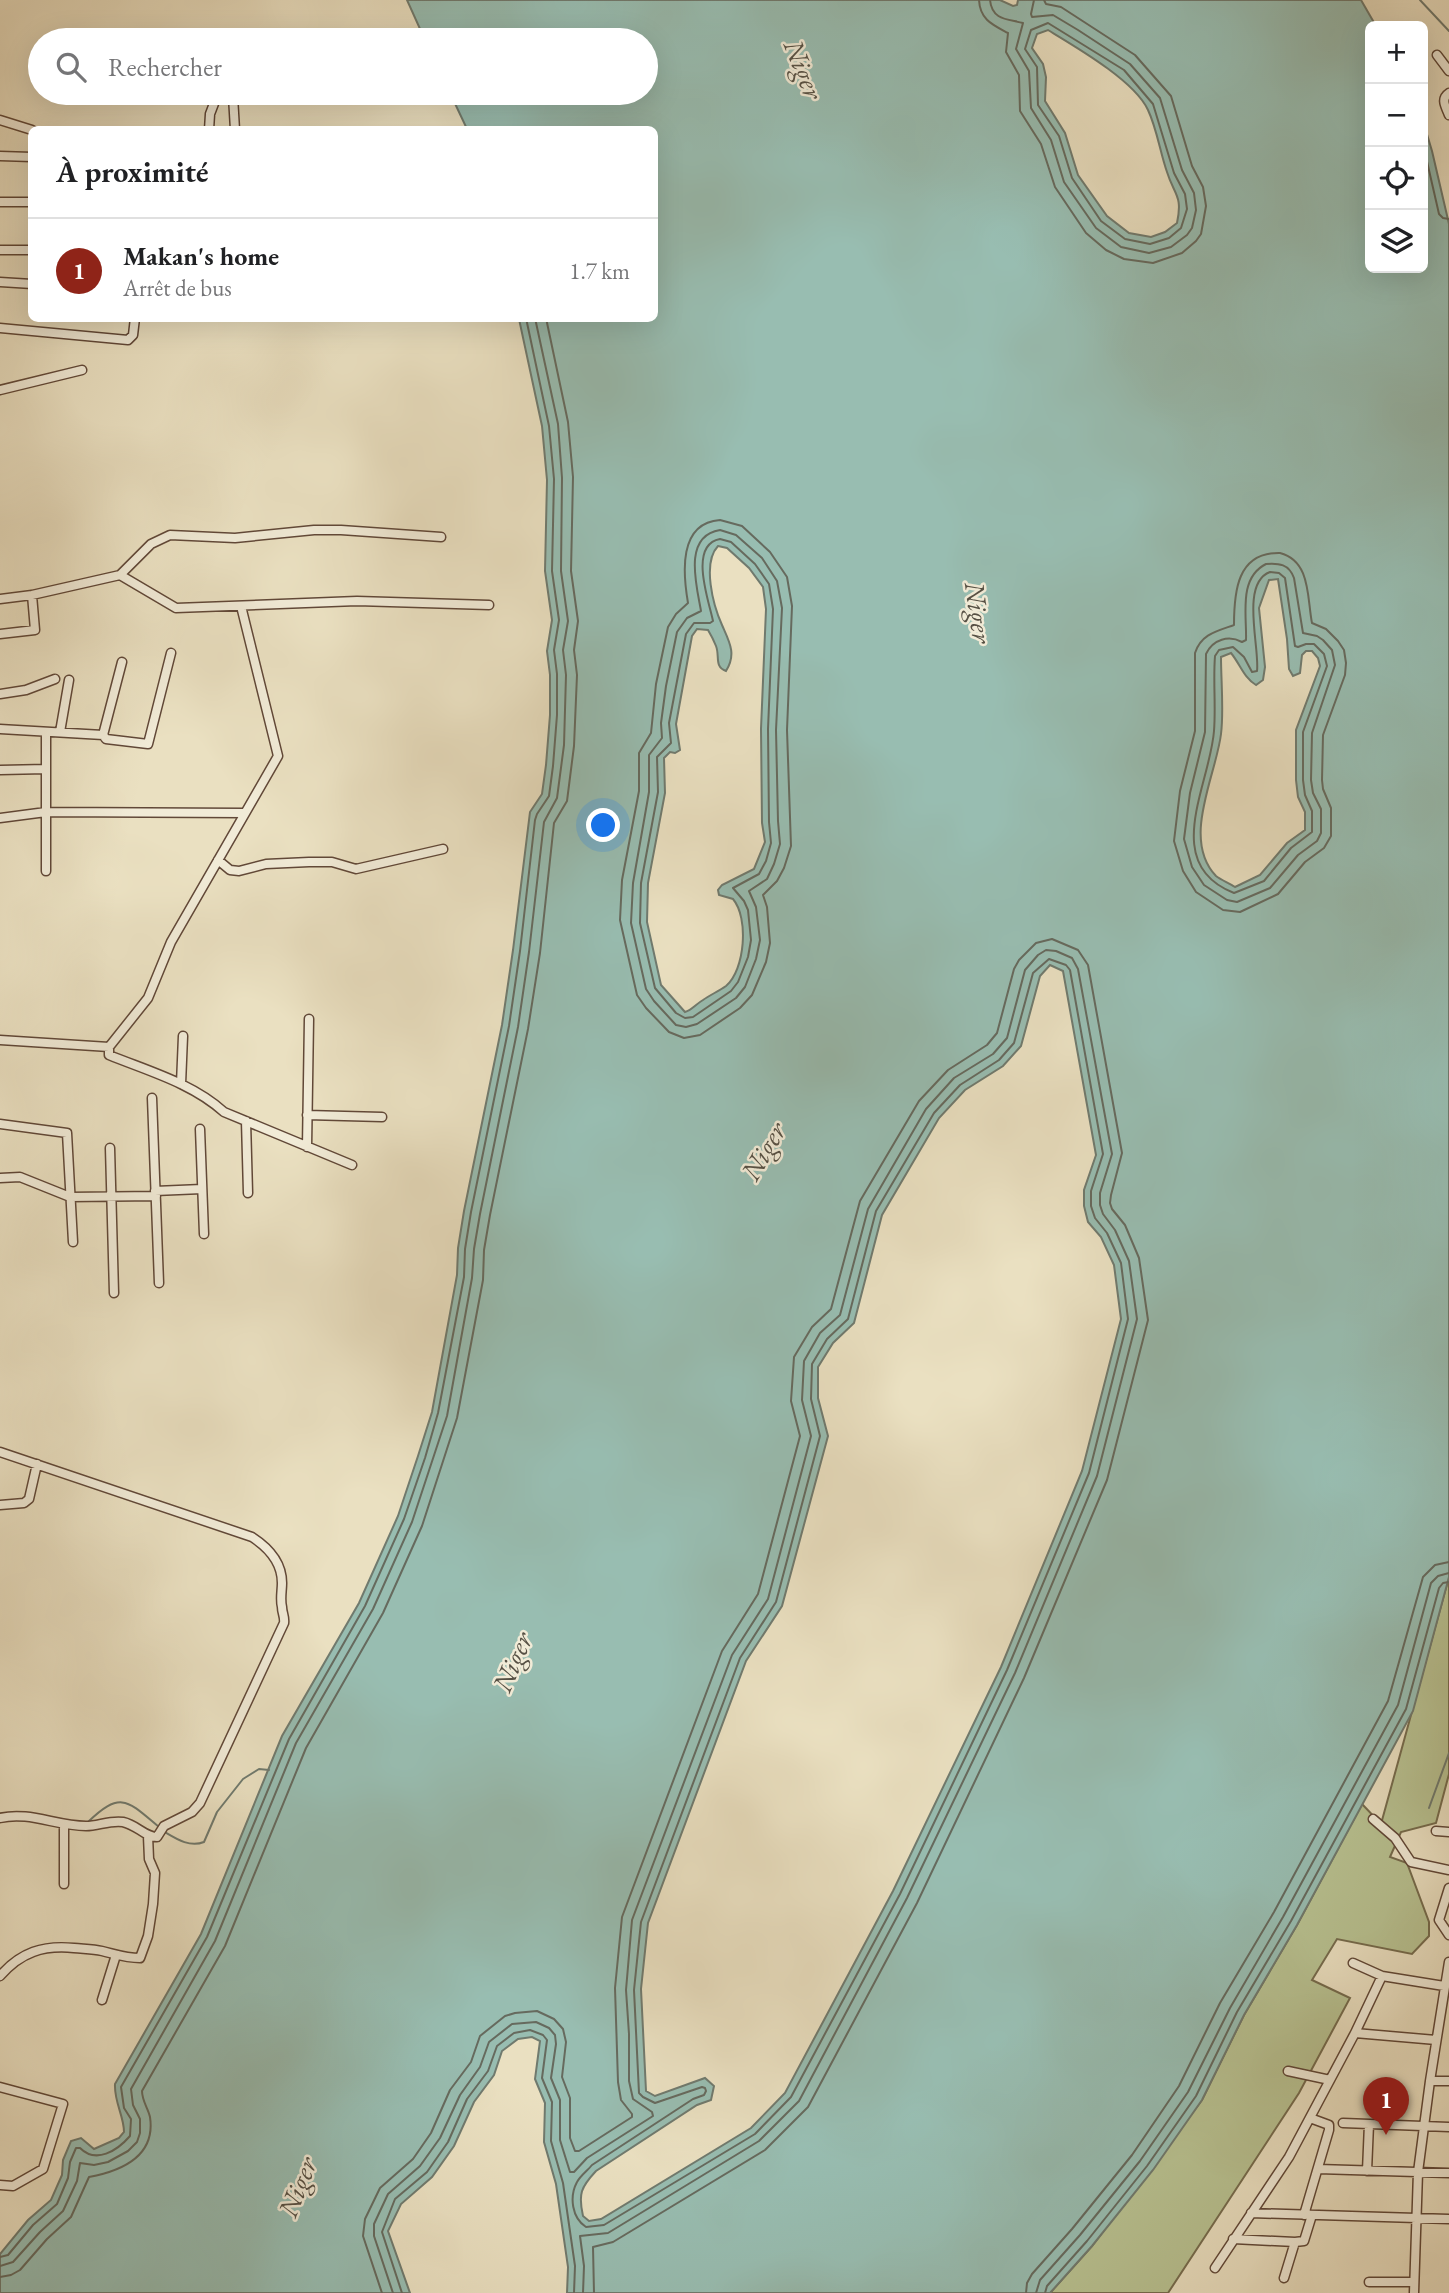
<!DOCTYPE html>
<html lang="fr">
<head>
<meta charset="utf-8">
<style>
  body { margin:0; font-family:"EB Garamond",serif; background:#f2f2f2; color:#202124 }
  .controls { position:absolute; right:21px; top:21px; display:grid; overflow:hidden; border-radius:10px; box-shadow:0 7px 28px #0002 }
  .controls button { width:63px; height:63px; display:grid; place-items:center; padding:0; border:0; border-bottom:2px solid #e0e0e0; background:#fff; color:#202124; font:35px sans-serif }
  .you { position:absolute; left:604px; top:826px; width:24px; height:24px; margin:-18px; border:5px solid #fff; border-radius:50%; background:#1a73e8; box-shadow:0 0 0 10px #1a73e833 }
  .badge { display:grid; place-items:center; width:46px; height:46px; border-radius:50%; background:#8f2418; color:#fff; font-size:23px; font-weight:700 }
  .pin { position:absolute; translate:-50% -58px; filter:drop-shadow(0 2px 4px #0008) }
  .pin::after { content:''; position:absolute; top:37px; width:24px; height:21px; background:inherit; clip-path:polygon(0 0,100% 0,50% 100%) }
  .list { margin:0; padding:0; list-style:none }
  h2 { display:flex; justify-content:space-between; align-items:center; height:91px; margin:0; padding:0 28px; font-size:30px }
  h2 small { font-size:23px; font-weight:400; color:#757577 }
  .list li { display:grid; grid-template-columns:46px 1fr auto; gap:21px; align-items:center; box-sizing:border-box; height:105px; padding:0 28px; border-top:2px solid #e0e0e0 }
  .list b { display:block; font-size:26px; white-space:nowrap }
  .list p { margin:0; font-size:23px; white-space:nowrap; color:#757577 }
  .list em { font-size:23px; font-style:normal; color:#757577 }
  .icon { flex:none; width:38px; height:38px; fill:none; stroke:currentColor; stroke-width:2; stroke-linecap:round; stroke-linejoin:round }
  .map { position:relative; flex:none; width:1449px; height:2293px; overflow:hidden }
  .search { position:absolute; background:#fff; box-shadow:0 7px 28px #0002; left:28px; top:28px; width:630px; height:77px; display:flex; align-items:center; gap:18px; box-sizing:border-box; padding:0 24px; border-radius:38px; color:#757577; font-size:26px }
  .panel { position:absolute; background:#fff; box-shadow:0 7px 28px #0002; left:28px; top:126px; width:630px; height:196px; border-radius:10px }
  .map>svg:first-child { display:block }
  .green { fill:#b8c292; stroke:#766c4e; stroke-width:2 }
  .water { fill:#98bdb1; stroke:#707a6e; stroke-width:2; fill-rule:evenodd }
  .lines { fill:none; stroke-linecap:round; stroke-linejoin:round }
  .shore { stroke:#666a5e; stroke-width:2 }
  .stream { stroke:#707a6e; stroke-width:2 }
  .minor-casing { stroke:#614838; stroke-width:11 }
  .minor { stroke:#f1ebd7; stroke-width:8 }
  .labels { text-anchor:middle; stroke-width:5; stroke-linejoin:round; paint-order:stroke }
  .water-label { font-size:28px; font-style:italic; fill:#565044; stroke:#f1ebd7 }
</style>
</head>
<body>
<div class="map">
<svg width="1449" height="2293" viewBox="0 0 1449 2293">
  <rect width="100%" height="100%" fill="#eae0c1"/>
  <filter id="stains"><feTurbulence type="fractalNoise" baseFrequency=".00286" numOctaves="4"/><feColorMatrix values="0 0 0 0 .2 0 0 0 0 .09 0 0 0 0 .02 0 0 0 .5 -.17"/></filter>
  <radialGradient id="worn" r=".72"><stop offset=".6" stop-color="#630" stop-opacity="0"/><stop offset="1" stop-color="#630" stop-opacity=".3"/></radialGradient>
  <!-- green -->
  <path class="green" d="M1449 1577V1774L1436 1823 1401 1832 1390 1857 1407 1863 1429 1922V1936L1412 1954 1337 1939 1312 1980 1350 1998 1299 2093 1168 2293H1050L1092 2246 1202 2100 1244 2015 1297 1925 1362 1804 1381 1824Z"/>
  <!-- water -->
  <path class="water" d="M407 0H1000L1013 6 1017 5 1018 0H1361L1376 26H1370V268H1423V121L1432 151 1449 224V1577L1413 1711 1297 1925 1244 2015 1202 2100 1153 2170 1092 2246 1050 2293H567L568 2267 556 2184 544 2142 545 2103 535 2079 540 2041 532 2037 518 2039 502 2051 494 2075 474 2102 454 2146 432 2177 401 2204 388 2231 410 2293H0V2254L28 2220 51 2200 62 2175 63 2160 71 2141 81 2138 94 2149 119 2138 124 2132C124 2116 114 2102 115 2084L201 1934 282 1736 359 1603 398 1516 418 1456 432 1412 457 1275 458 1248 464 1211 502 1025 513 950 530 812 542 794 546 765 550 715V675L547 651 552 620 545 571 547 480 542 426 519 319 654 318V130L467 129 450 93H646V40H425ZM1048 30C1076 47 1135 81 1148 110 1157 129 1160 152 1167 172 1174 195 1183 195 1177 223L1165 232 1151 237 1129 233 1107 216 1078 175 1065 133 1045 101 1046 77 1043 64 1032 48 1037 34ZM718 546 727 548 749 568 763 587 766 609 761 729 762 823 765 842 754 869 722 885 718 890 719 895 733 899C749 918 745 970 726 986 719 991 710 995 703 1000 696 1004 692 1010 685 1012L661 985 647 922 648 883 665 793 664 758 670 752 675 753 680 750 676 724 692 636 697 629 708 630C711 635 714 641 716 646 720 656 714 667 726 671 737 654 729 641 722 625 713 605 702 563 718 546ZM1278 579 1287 639 1289 669 1293 676 1300 673 1302 655 1306 651H1312L1318 658 1320 666 1296 730V780L1298 797 1305 812V830L1287 843 1260 875 1235 887C1229 883 1221 880 1216 876 1181 839 1216 776 1221 734 1224 711 1221 681 1221 657L1231 653C1240 664 1244 678 1256 685L1263 680 1265 667 1259 608 1269 580ZM1050 965 1063 971 1096 1155 1084 1190V1206L1088 1222 1101 1237 1114 1265 1121 1319 1082 1471 1001 1667 893 1891 785 2093 751 2128 601 2219 589 2221 583 2216C578 2194 581 2187 596 2171L697 2105 711 2100 714 2086 705 2078 655 2096 646 2091 641 1989 648 1923 746 1661 782 1606 828 1436 818 1398V1367L833 1343 854 1323 882 1215 939 1118 965 1090 1003 1066 1021 1046 1040 976Z"/>
  <g class="lines">
    <!-- shore -->
    <path class="shore" d="M979 0C980 20 993 25 1008 33L1006 52 1019 75 1020 111 1041 144 1055 187 1086 233 1106 250 1124 259 1153 263 1182 253 1196 241 1201 234 1206 206 1203 187 1192 166 1171 96 1135 55 1061 7 1046 4 1044 0
      M990 0C992 21 1009 19 1023 23L1016 49 1029 71 1031 108 1051 140 1064 182 1096 228 1121 247 1149 253 1171 247 1187 235 1192 228 1196 210 1194 193 1182 170 1160 98 1130 64 1078 30 1053 15 1032 17 1031 14 1034 0
      M1048 23 1124 70 1153 104 1174 173 1185 194 1187 209 1181 228 1169 238 1150 244 1125 239 1101 221 1072 178 1059 136 1038 105 1037 67 1025 49 1031 30Z
      M1423 144 1439 214 1443 218 1449 219
      M720 520 742 526 770 552 787 577 792 606 787 730 791 846 784 868 777 881 763 895 767 907 770 943 766 962 752 995 740 1008 700 1035 684 1038 669 1032 646 1008 637 995 620 920 622 880 639 791V753L651 733 656 684 668 627 676 614 688 603C683 574 678 523 720 520Z
      M720 530 736 535 762 558 777 581 782 608 776 730 778 821 780 844 774 864 767 879 749 891 756 907 760 940 756 959 745 987 736 998 697 1024 686 1027 676 1025 654 1001 646 989 631 923 633 883 649 792V755L662 738 661 723 666 686 677 632 687 618 701 611C697 587 682 536 720 530Z
      M720 539 731 542 755 564 769 584 773 609 768 729 769 822 771 843 766 861 759 874 733 888 744 901 748 910 751 940 748 957 738 982 731 991 693 1017 685 1018 676 1013 655 988 640 923 641 883 658 792 657 757 671 743 669 723 686 634 694 623H710L713 621C709 601 688 545 720 539Z
      M1280 553C1311 561 1307 598 1312 623L1326 629 1338 641 1344 650 1346 663 1345 675 1323 735 1322 780 1323 789 1331 808V836L1324 848 1305 862 1278 894 1240 912 1223 910 1196 892 1183 871 1174 841 1180 791 1195 731V653C1201 634 1217 631 1234 625 1234 592 1237 552 1280 553Z
      M1266 564C1279 563 1289 564 1294 578L1303 633 1317 636 1323 640 1332 650 1335 665 1312 733 1311 780 1313 793 1321 809V833L1317 841 1298 855 1270 888 1237 902 1227 900 1204 885 1192 867 1184 839 1190 793 1205 732 1206 654C1213 639 1229 635 1242 642L1246 640C1247 616 1238 578 1266 564Z
      M1270 572 1279 573 1285 578 1295 646 1298 647 1306 644H1314L1324 654 1327 666 1303 732V780L1305 795 1312 811V832L1291 848 1264 881 1234 893C1160 864 1210 785 1214 731 1216 706 1213 681 1215 656L1219 650 1233 647 1244 657 1252 672 1257 671C1260 648 1240 583 1270 572Z
      M1049 959 1066 965 1070 970 1103 1154 1091 1191V1206L1095 1218 1107 1233 1121 1263 1128 1319 1089 1473 1007 1670 900 1894 791 2097 755 2134 604 2225 586 2227C572 2218 569 2197 577 2182 580 2176 588 2170 592 2165L693 2099 704 2095 706 2091 705 2088 702 2087 655 2103 643 2097 639 2093 634 1990 641 1922 740 1658 776 1602 820 1436 811 1399 812 1364 827 1339 848 1319 876 1211 934 1113 960 1085 999 1060 1014 1043 1033 973Z
      M0 2257 8 2255 33 2225 57 2204 68 2178 70 2162 76 2148H80C96 2164 117 2151 130 2136L131 2119 124 2108 121 2087 207 1937 289 1739 365 1606 404 1519 425 1458 438 1413 464 1277 465 1249 471 1212 509 1026 520 951 535 820 537 814 549 796 553 766 557 715V674L554 650 559 620 552 571 554 479 549 426 526 318
      M0 2266 13 2262 40 2232 63 2211 77 2181 80 2163 94 2165 108 2162 128 2151 137 2142 140 2133V2119L133 2105 131 2089 215 1941 296 1743 373 1609 412 1522 447 1416 472 1278 474 1249 480 1214 518 1027 529 952 544 822 557 798 564 745 566 675 563 650 568 621 561 571 562 478 558 424 535 318
      M0 2277 11 2275 20 2270 47 2239 71 2217 89 2177C121 2171 156 2157 150 2117 148 2108 142 2101 142 2091L225 1946 306 1748 383 1613 422 1526 457 1418 483 1280 484 1250 490 1215 528 1029 540 953 554 823 567 801 574 746 577 675 574 650 578 621 571 571 573 477 568 422 546 318
      M382 2293 363 2236 365 2219 380 2188 413 2159 431 2133 450 2090 471 2062 480 2036 505 2016 515 2013 537 2011 554 2019 563 2029 566 2042 562 2077 570 2098V2138L575 2151H579L632 2117V2114L621 2100 618 2082 615 1988 622 1917 722 1651 758 1594 800 1436 791 1401 794 1357 812 1327 831 1309 860 1201 919 1101 948 1070 987 1045 997 1033 1014 969 1019 960 1036 943 1052 939 1078 950 1088 965 1122 1153 1111 1195 1110 1203 1112 1209 1125 1225 1139 1258 1148 1320 1107 1480 1024 1678 917 1903 808 2107 765 2150 613 2242 593 2247 594 2293
      M393 2293 374 2236V2224L388 2194 420 2166 440 2138 460 2095 480 2067 489 2042 512 2024 536 2022 549 2028 555 2035 556 2044 551 2078 560 2100V2140L570 2172H574L587 2158 653 2116 652 2112 633 2099 629 2081V2034L626 1990 632 1920 732 1655 768 1599 811 1436 802 1400 804 1361 820 1333 840 1315 868 1209 926 1109 954 1078 993 1054 1007 1038 1025 970 1038 955 1046 950 1056 951 1072 958 1078 969 1112 1154 1100 1193V1205L1103 1214 1115 1230 1129 1261 1137 1319 1097 1476 1015 1673 907 1898 799 2101 759 2141 608 2233 580 2236 584 2266 583 2293
      M402 2293 382 2232 395 2199 427 2172 448 2142 467 2099 488 2071 497 2046 514 2033 530 2030 543 2035 547 2040 542 2078 552 2102 551 2141 563 2183 575 2266 574 2293
      M1026 2293 1027 2283 1032 2274 1072 2229 1132 2155 1179 2086 1220 2003 1274 1912 1388 1701 1423 1577 1435 1565 1449 1562
      M1036 2293 1040 2280 1080 2235 1140 2161 1188 2092 1230 2008 1283 1917 1398 1705 1431 1583 1438 1576 1449 1573
      M1045 2293 1047 2286 1087 2241 1147 2166 1196 2096 1237 2012 1291 1921 1406 1709 1439 1588 1443 1583 1449 1582"/>
    <!-- stream -->
    <path class="stream" d="M1420 0 1449 31
      M1429 1808 1449 1753
      M88 1822C121 1790 128 1801 159 1827
      M163 1831C175 1838 189 1848 204 1842L217 1812 243 1779 259 1769 269 1770"/>
    <defs>
      <path id="minor" d="M1437 55 1449 71
        M1449 93C1440 99 1446 107 1449 115
        M233 96 235 130
        M0 120 32 130
        M209 130 210 114 218 93
        M0 156 32 157
        M0 202H32
        M0 250H32
        M0 282 32 284
        M0 328 128 340 133 335 135 318
        M0 390 82 370
        M120 575 176 608 357 601 489 605
        M0 599 32 595 120 575 151 544 170 535 235 538 314 530H341L441 537
        M241 606 278 756 171 942 148 998 109 1047V1055C148 1071 192 1083 224 1112L352 1165
        M0 634 35 630 32 595
        M0 694 26 690 55 679
        M0 729 103 735 106 739 148 744 171 653
        M60 732 69 680
        M103 735 122 662
        M0 770 46 769
        M0 818 46 812 245 813
        M218 860 230 870 239 871 266 864 309 862H332L356 869 443 849
        M46 871V732
        M0 1040 109 1047
        M181 1084 183 1036
        M152 1098 159 1283
        M307 1115 382 1117
        M246 1121 248 1193
        M0 1124 67 1133 73 1242
        M200 1129 204 1234
        M307 1147 309 1019
        M110 1148 114 1293
        M0 1178 20 1177 70 1197 156 1196
        M155 1191 202 1189
        M0 1452 252 1537C269 1548 282 1562 282 1583 282 1591 280 1599 282 1607 282 1613 285 1617 284 1623L200 1803 192 1812 164 1826 157 1837C145 1837 137 1825 123 1822 110 1820 98 1826 86 1826 56 1826 29 1811 0 1818
        M0 1505 24 1503 29 1499 37 1464
        M1373 1819 1395 1838 1411 1862 1449 1870
        M1436 1831 1449 1832
        M64 1884V1824
        M1449 1888 1439 1920 1449 1935
        M1353 1963 1382 1976 1444 1986
        M0 1976C21 1952 43 1945 74 1948 83 1949 93 1949 102 1951 115 1954 126 1958 140 1958L148 1936 153 1904 155 1873 149 1859 148 1836
        M102 2000 116 1955
        M1355 2033 1436 2040
        M1288 2071 1330 2080
        M1430 2081H1449
        M0 2087 63 2104 43 2169 13 2186 0 2185
        M1343 2123 1449 2127
        M1318 2169 1449 2173
        M1367 2171 1369 2124
        M1251 2213 1449 2219
        M1304 2215 1329 2130V2125L1310 2118
        M1233 2239 1295 2242
        M1215 2268 1289 2157 1355 2033 1382 1976
        M1284 2278 1295 2242 1304 2241 1312 2215
        M1369 2282H1414
        M1414 2293 1418 2172 1430 2081 1449 1962"/>
    </defs>
    <!-- minor casing -->
    <use href="#minor" class="minor-casing"/>
    <!-- minor -->
    <use href="#minor" class="minor"/>
  </g>
  <g class="labels">
    <!-- water labels -->
    <g class="water-label">
      <text transform="translate(804 69) rotate(68)" y="10">Niger</text>
      <text transform="translate(979 612) rotate(82)" y="10">Niger</text>
      <text transform="translate(763 1151) rotate(-60)" y="10">Niger</text>
      <text transform="translate(512 1662) rotate(-67)" y="10">Niger</text>
      <text transform="translate(297 2187) rotate(-69)" y="10">Niger</text>
    </g>
  </g>
  <rect width="100%" height="100%" filter="url(#stains)"/>
  <rect width="100%" height="100%" fill="url(#worn)"/>
</svg>
<div class="controls">
<button>+</button>
<button>−</button>
<button><svg class="icon" aria-label="locate" viewBox="0 0 24 24"><circle cx="12" cy="12" r="6"/><path d="M12 2v4M12 18v4M2 12h4M18 12h4"/></svg></button>
<button><svg class="icon" aria-label="layers" viewBox="0 0 24 24"><path d="M12 4l9 5-9 5-9-5zM3 14l9 5 9-5"/></svg></button>
</div>
<div class="you"></div>
<div class="pin badge" style="left:1386px;top:2135px">1</div>
<div class="search"><svg class="icon" aria-label="search" viewBox="0 0 24 24"><circle cx="10" cy="10" r="6"/><path d="M15 15l6 6"/></svg>Rechercher</div>
<section class="panel">
<h2>À proximité<small></small></h2>
<ul class="list">
<li><span class="badge">1</span><div><b>Makan's home</b><p>Arrêt de bus</p></div><em>1.7 km</em></li>
</ul>
</section>
</div>
</body>
</html>
